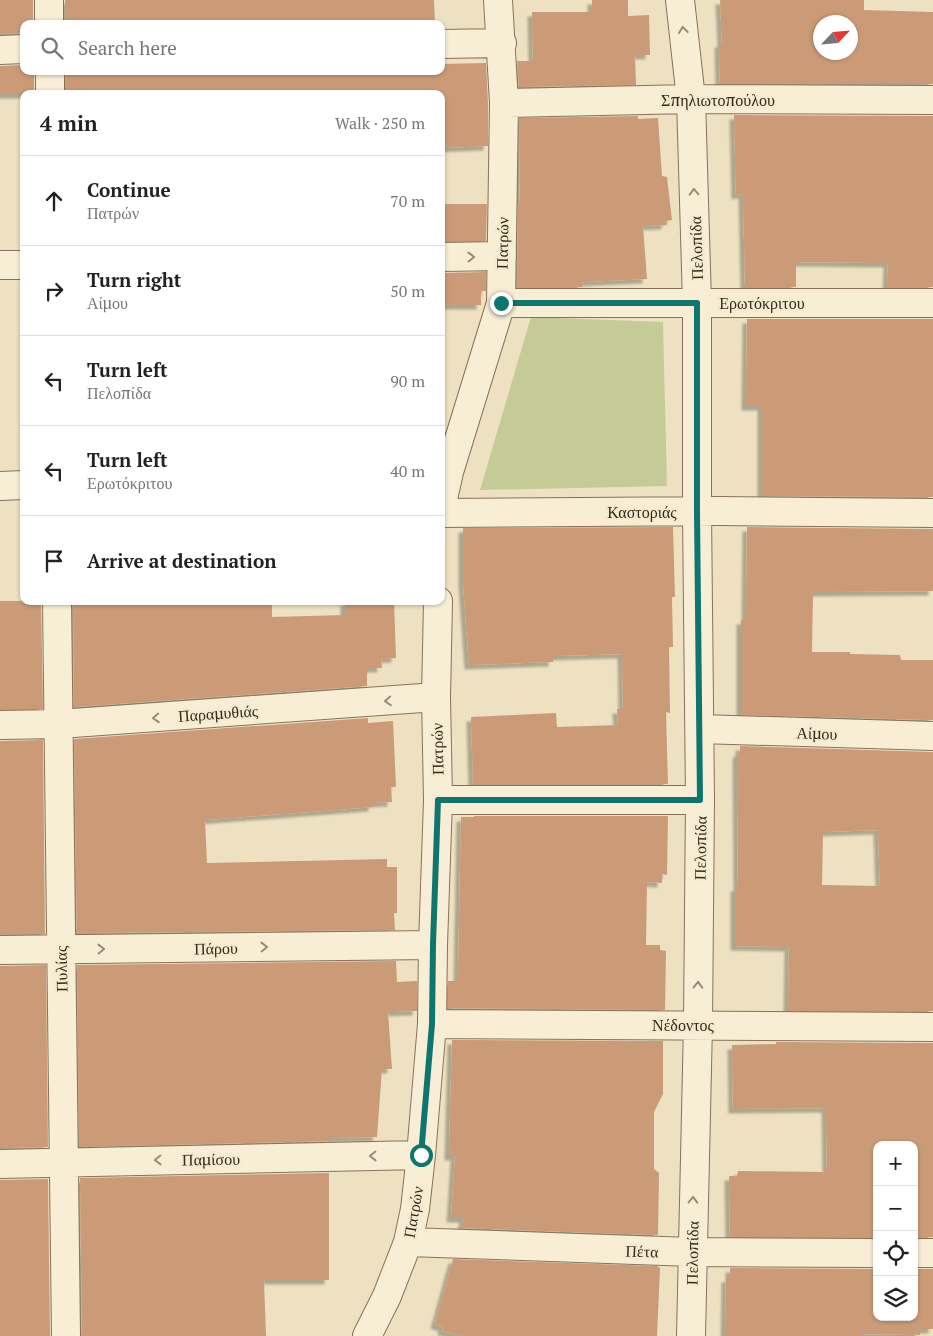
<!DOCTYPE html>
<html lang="en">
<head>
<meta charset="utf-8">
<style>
  body { margin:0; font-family:"PT Serif",serif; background:#f6f6f6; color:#222 }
  .controls { position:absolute; right:15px; bottom:15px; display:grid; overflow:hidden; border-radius:10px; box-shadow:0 1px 4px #0004 }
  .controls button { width:45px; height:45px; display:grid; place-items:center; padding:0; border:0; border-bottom:1px solid #e0e0e0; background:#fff; color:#222; font:25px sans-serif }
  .compass { position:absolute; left:813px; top:15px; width:45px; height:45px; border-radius:50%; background:#fff; box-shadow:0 1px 4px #0004; rotate:64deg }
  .stop { position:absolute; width:15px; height:15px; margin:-11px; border:4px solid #0f766e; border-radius:50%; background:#fff }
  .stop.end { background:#0f766e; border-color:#fff; box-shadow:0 1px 5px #0008 }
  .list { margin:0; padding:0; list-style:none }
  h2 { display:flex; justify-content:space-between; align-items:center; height:65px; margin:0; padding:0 20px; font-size:21px }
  h2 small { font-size:16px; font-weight:400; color:#767676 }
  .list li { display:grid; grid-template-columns:32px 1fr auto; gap:15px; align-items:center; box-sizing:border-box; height:90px; padding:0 20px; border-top:1px solid #e0e0e0 }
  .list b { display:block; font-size:19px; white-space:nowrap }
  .list p { margin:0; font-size:16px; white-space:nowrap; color:#767676 }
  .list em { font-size:16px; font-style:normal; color:#767676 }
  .icon { flex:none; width:28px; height:28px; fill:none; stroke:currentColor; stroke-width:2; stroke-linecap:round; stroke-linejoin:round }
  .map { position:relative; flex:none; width:933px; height:1336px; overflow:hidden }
  .search { position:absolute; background:#fff; box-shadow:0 1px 4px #0004; left:20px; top:20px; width:425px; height:55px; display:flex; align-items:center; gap:12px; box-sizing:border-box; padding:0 18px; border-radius:10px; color:#767676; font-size:19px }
  .panel { position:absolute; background:#fff; box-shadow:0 1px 4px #0004; left:20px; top:90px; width:425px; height:515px; border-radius:10px }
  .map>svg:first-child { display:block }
  .green { fill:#c5cb96 }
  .building { fill:#cb9b78; fill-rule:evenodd; filter:url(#shadow) }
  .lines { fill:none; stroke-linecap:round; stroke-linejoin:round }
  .minor-casing { stroke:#877259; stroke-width:30 }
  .minor { stroke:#f8eed5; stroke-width:28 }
  .oneway { stroke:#988c79 }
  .route { stroke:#0f766e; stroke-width:6 }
  .labels { text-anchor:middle; stroke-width:5; stroke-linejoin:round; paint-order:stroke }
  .street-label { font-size:16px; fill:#372a1d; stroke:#f5ebd1 }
</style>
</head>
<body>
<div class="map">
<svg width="933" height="1336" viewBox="0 0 933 1336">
  <defs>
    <filter id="shadow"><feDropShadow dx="-4.5" dy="4.5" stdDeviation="1" flood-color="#0004"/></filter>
  </defs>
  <rect width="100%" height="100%" fill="#ede1c2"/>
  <!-- green -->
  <path class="green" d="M531 317 663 322 667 486 480 490Z"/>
  <!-- building -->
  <path class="building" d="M0 0H33V24H24V33L0 34Z
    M65 0H434L435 24H65Z
    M592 0H628V16L649 15 650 55H635L636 85 519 87 517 61H533L532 12H592Z
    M720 0H864V10L933 12V84H720L719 43H722ZM820 22H850V52H820Z
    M486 63 488 103V146L441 148V94H66V71H441V64Z
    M24 65V71H34V94H0V66Z
    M734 115 933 116V287H887L888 263 796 262V287H747V285H745L743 194 736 195Z
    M638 116V119L658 118 662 176 667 177 672 220 666 221V225L643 226 647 279 582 282 583 287H517L518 203H520L519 118Z
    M441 204H487L486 241H441Z
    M486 272V291H481V305H441V273Z
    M747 319H933V497L762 496V406H746Z
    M673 527 675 597H672L673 647H669L670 713 666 712 668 784H473L471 717 556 713 557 727 618 725 617 709H623L622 654 553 656V662L469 665 463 582V528Z
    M747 527 933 529V591L813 592 812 652H850V654L900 655 901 660H933V720L741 715V620H746Z
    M0 601H41L43 709H0Z
    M73 601H272V617L345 615V601H394L396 658 381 659 382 668H367V686L74 707Z
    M368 718V723L393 721 396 787H391L392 802 373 803V807L205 820 207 863 387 859V867H397V913H394L395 930 77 933 74 739Z
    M43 740 45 934H0V741Z
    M740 746 933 752V1011H788L789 947 735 946V887H738L737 755 740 751ZM878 830 880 886 822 885 823 832Z
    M474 816H668L667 875 662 874V883L647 882 646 945H660V950L666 951 665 1010 448 1008V981H458L461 817H474Z
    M396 961 397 982 417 981V1011L388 1012 392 1069H382L377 1137 328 1138V1141L79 1147 77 965Z
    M46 965 48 1147 0 1148V966Z
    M452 1040 663 1041V1094L654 1112V1169L659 1173 658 1235 461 1228 464 1218H451L455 1156H449Z
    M776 1042 933 1043V1237H914V1145H877V1237H730L729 1176H737L738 1171 826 1172V1169H827L826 1108 733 1109 732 1045 776 1044Z
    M329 1173V1280H264L266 1336H82L80 1178Z
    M48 1179 50 1336H0V1180Z
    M453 1259 657 1266 660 1268 657 1336H463L442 1331 443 1327 435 1324Z
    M730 1268 877 1269V1317H914V1269H933V1329H920V1335L862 1334V1336H725L726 1278H730Z"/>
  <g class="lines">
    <defs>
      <path id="minor" d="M49 0V24
        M680 0 691 99 697 303V512L700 800 698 1024 691 1336
        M441 44 502 43
        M0 50 24 49
        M50 71V94
        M504 103 691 99 933 100
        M441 257 502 256
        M0 265H24
        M501 303H933
        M0 486 24 485
        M441 508 449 472 501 303 504 103 498 0
        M441 513 720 511 933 513
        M57 601 66 1336
        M0 725 59 724 436 697
        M700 729 933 736
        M438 800H700
        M0 950 433 945
        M432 1024 933 1027
        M0 1164 421 1155
        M408 1242 692 1252 877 1253
        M914 1253H933
        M367 1336 387 1296 408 1242 415 1209 421 1155 432 1024 433 945 438 800 436 697 438 601"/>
    </defs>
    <!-- minor casing -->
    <use href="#minor" class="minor-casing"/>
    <!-- minor -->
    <use href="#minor" class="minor"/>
  </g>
  <!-- one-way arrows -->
  <defs><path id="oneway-chevron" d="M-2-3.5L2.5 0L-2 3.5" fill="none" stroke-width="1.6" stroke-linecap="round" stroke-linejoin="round" transform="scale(1.25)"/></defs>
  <g class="oneway">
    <use href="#oneway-chevron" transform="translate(683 30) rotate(-97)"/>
    <use href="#oneway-chevron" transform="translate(694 192) rotate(-92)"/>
    <use href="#oneway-chevron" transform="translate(471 257) rotate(-1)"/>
    <use href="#oneway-chevron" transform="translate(388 701) rotate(176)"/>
    <use href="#oneway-chevron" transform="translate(156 718) rotate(176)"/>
    <use href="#oneway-chevron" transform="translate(264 947) rotate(-1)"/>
    <use href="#oneway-chevron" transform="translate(101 949) rotate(-1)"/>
    <use href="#oneway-chevron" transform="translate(698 985) rotate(-89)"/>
    <use href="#oneway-chevron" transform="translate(373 1156) rotate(179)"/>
    <use href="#oneway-chevron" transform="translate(158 1160) rotate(179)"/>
    <use href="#oneway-chevron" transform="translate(693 1200) rotate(-89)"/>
  </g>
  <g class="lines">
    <!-- route -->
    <path class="route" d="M421 1155 432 1024 433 944 438 800H700L697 512V303H501"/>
  </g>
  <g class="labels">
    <!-- street labels -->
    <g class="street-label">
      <text x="718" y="106">Σπηλιωτοπούλου</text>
      <text transform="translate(502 243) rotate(-89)" y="6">Πατρών</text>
      <text transform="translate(696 248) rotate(-92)" y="6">Πελοπίδα</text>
      <text x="762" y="309">Ερωτόκριτου</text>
      <text x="642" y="518">Καστοριάς</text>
      <text transform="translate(218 713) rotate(-4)" y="6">Παραμυθιάς</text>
      <text transform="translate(817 733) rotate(2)" y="6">Αίμου</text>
      <text transform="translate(437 749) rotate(-91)" y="6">Πατρών</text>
      <text transform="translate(700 848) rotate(-89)" y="6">Πελοπίδα</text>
      <text transform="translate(216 948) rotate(-1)" y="6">Πάρου</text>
      <text transform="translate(61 969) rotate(-91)" y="6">Πυλίας</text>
      <text x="683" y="1031">Νέδοντος</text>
      <text transform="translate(211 1159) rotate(-1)" y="6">Παμίσου</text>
      <text transform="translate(413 1212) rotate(-80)" y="6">Πατρών</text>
      <text transform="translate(642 1251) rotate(2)" y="6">Πέτα</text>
      <text transform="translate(692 1253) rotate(-89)" y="6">Πελοπίδα</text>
    </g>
  </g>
</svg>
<div class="controls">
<button>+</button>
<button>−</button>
<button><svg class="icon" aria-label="locate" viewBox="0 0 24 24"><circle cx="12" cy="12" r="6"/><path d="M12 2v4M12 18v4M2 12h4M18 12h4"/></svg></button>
<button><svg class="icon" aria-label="layers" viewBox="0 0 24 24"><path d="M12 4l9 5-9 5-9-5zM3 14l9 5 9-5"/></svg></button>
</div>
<svg class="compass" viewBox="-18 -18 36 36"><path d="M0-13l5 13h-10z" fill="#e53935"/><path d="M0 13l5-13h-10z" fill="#767676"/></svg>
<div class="stop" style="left:421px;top:1155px"></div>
<div class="stop end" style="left:501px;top:303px"></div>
<div class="search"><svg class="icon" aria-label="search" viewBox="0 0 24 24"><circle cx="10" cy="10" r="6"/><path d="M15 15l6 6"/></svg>Search here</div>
<section class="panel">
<h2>4 min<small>Walk · 250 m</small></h2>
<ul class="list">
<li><svg class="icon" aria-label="ahead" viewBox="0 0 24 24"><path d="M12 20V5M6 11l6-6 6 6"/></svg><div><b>Continue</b><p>Πατρών</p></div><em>70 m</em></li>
<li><svg class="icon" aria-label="right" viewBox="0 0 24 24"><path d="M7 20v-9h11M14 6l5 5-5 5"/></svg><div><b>Turn right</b><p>Αίμου</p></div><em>50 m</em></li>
<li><svg class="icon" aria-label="left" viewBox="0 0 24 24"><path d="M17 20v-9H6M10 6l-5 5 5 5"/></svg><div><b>Turn left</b><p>Πελοπίδα</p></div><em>90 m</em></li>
<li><svg class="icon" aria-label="left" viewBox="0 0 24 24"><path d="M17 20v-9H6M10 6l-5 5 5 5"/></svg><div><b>Turn left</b><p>Ερωτόκριτου</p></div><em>40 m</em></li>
<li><svg class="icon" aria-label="arrive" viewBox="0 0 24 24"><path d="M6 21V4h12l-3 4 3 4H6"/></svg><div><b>Arrive at destination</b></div></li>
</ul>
</section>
</div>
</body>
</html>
